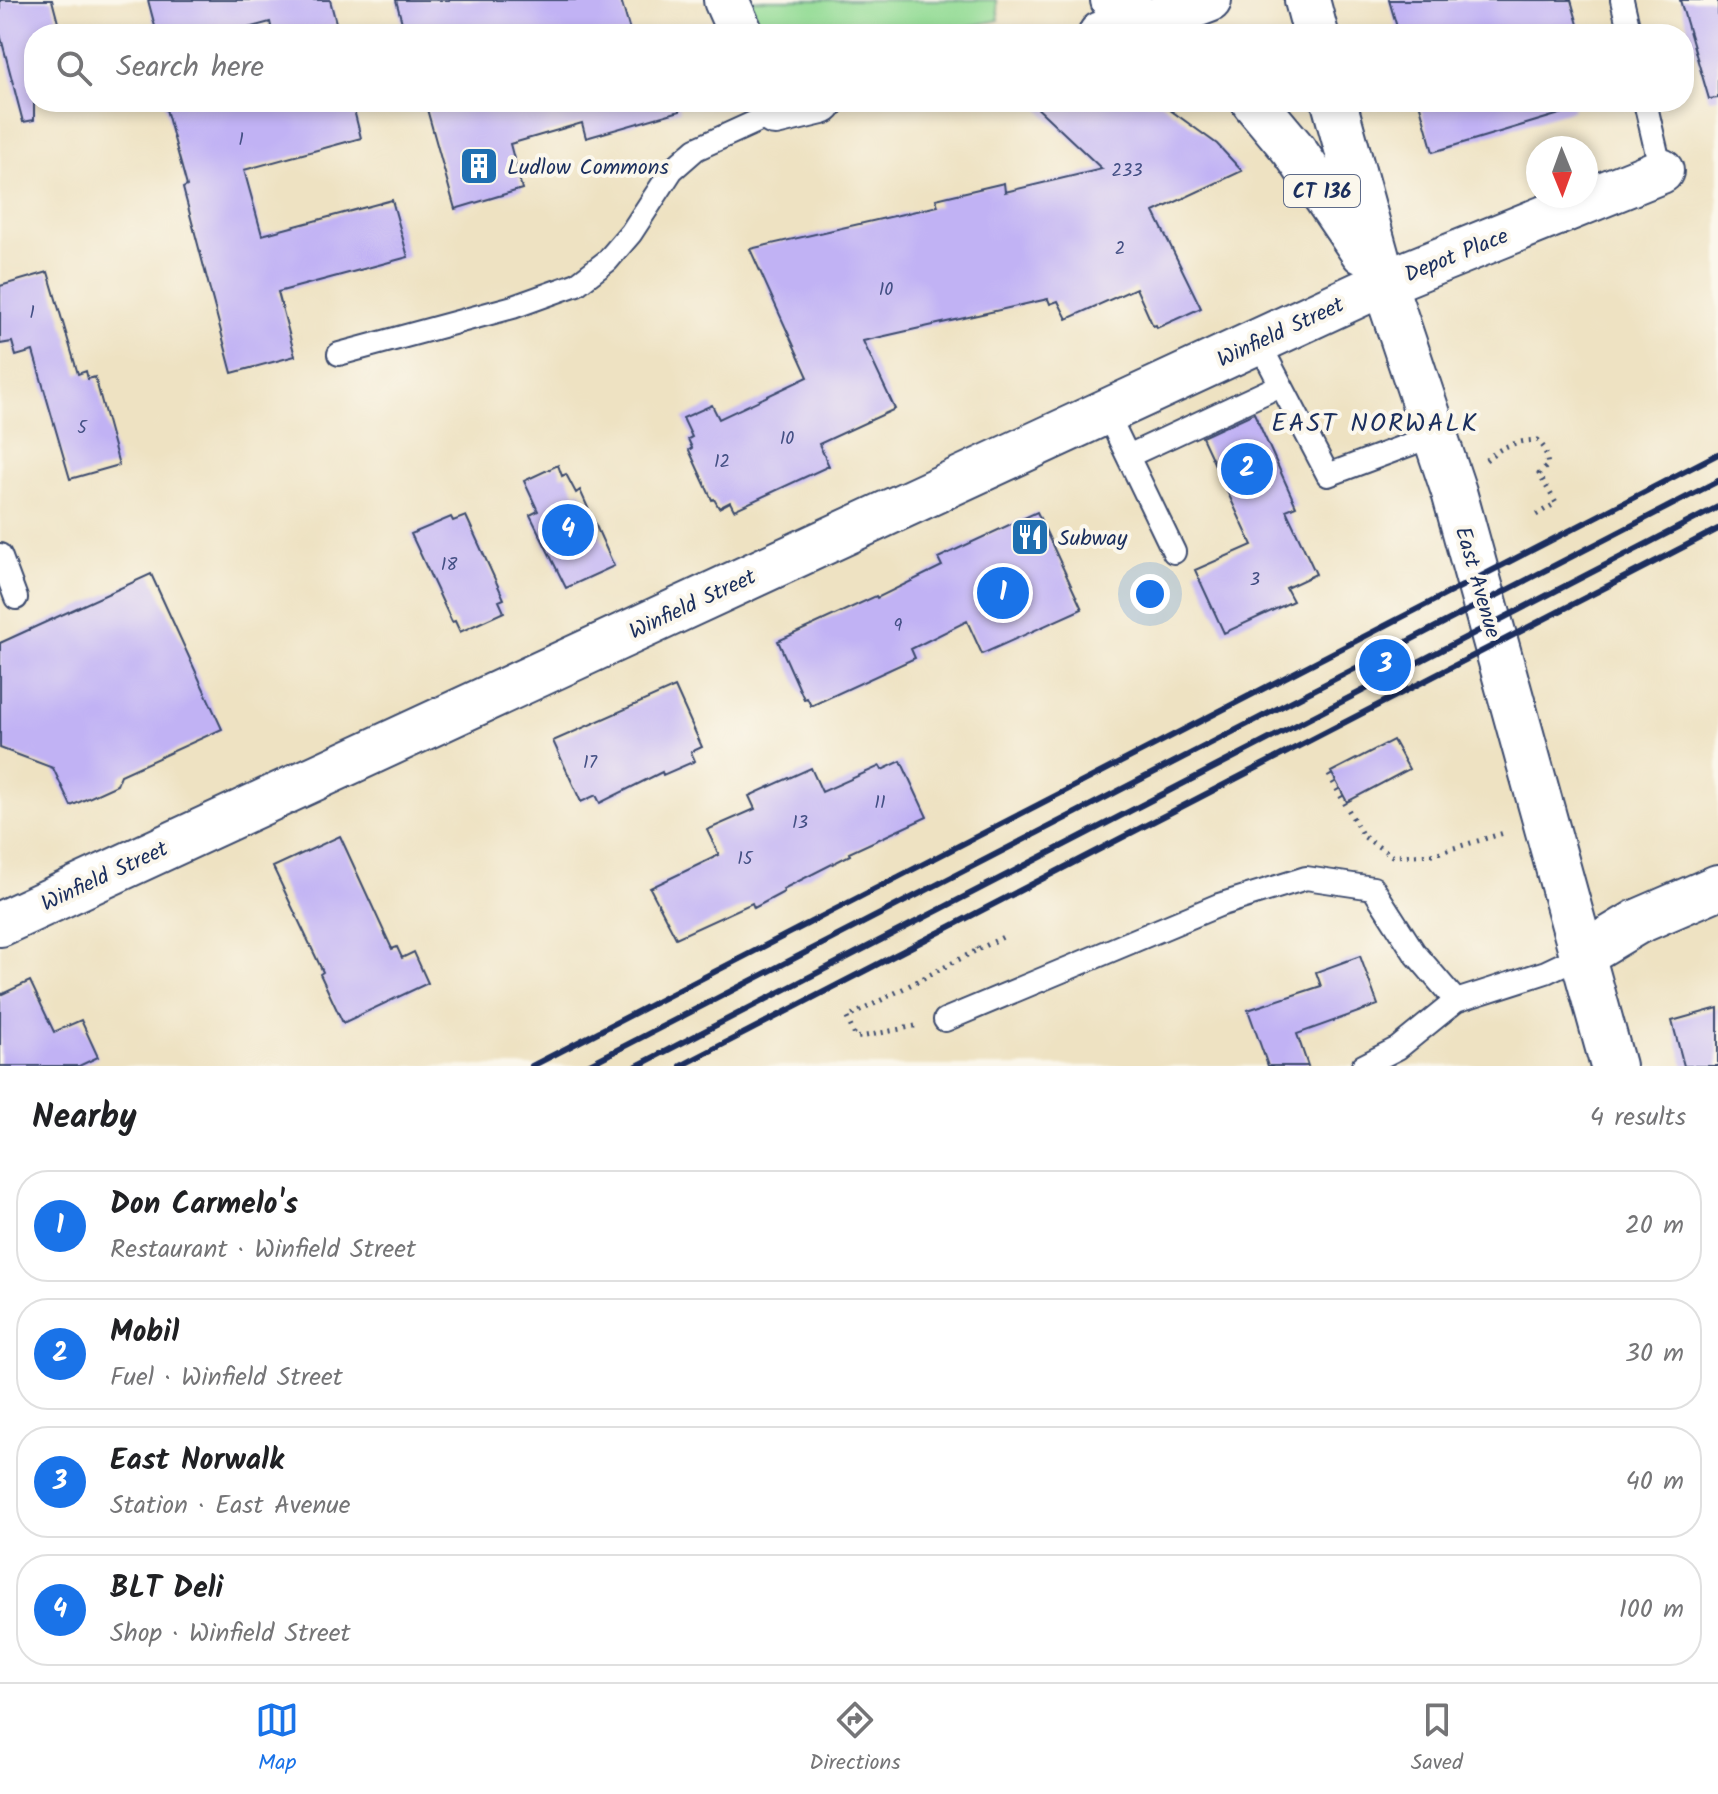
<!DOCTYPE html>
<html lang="en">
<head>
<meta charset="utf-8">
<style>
  body { margin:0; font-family:Kalam,sans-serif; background:#f2f2f2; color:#202124 }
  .compass { position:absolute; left:1526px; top:136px; width:72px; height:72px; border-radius:50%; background:#fff; box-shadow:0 4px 12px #0003; rotate:179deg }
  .you { position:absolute; left:1150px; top:594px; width:28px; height:28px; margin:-20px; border:6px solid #fff; border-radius:50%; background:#1a73e8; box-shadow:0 0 0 12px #1a73e833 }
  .badge { display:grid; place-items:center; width:52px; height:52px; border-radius:50%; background:#1a73e8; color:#fff; font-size:26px; font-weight:700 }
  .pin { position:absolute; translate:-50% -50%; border:4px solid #fff; box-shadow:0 2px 8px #0006 }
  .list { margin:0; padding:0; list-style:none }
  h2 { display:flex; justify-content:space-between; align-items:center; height:104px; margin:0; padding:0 32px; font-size:34px }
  h2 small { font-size:26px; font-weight:400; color:#757577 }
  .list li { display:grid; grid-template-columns:52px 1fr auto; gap:24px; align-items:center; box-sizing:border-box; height:112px; margin:0 16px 16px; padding:0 16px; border:2px solid #e0e0e0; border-radius:32px }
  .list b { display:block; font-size:30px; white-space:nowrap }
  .list p { margin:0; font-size:26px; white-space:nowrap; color:#757577 }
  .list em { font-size:26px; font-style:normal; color:#757577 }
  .icon { flex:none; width:44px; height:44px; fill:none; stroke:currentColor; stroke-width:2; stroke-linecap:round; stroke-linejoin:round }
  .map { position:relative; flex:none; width:1718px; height:1066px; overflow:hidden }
  .search { position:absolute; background:#fff; box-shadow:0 4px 12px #0003; left:24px; right:24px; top:24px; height:88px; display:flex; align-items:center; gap:20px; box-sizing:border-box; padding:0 28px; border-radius:32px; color:#757577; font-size:30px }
  .sheet { height:616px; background:#fff }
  nav { display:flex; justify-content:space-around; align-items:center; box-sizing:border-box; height:112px; border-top:2px solid #e0e0e0; background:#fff; font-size:22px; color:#757577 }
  nav a { display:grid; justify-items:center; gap:4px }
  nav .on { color:#1a73e8 }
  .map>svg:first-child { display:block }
  .green { fill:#94dc96; stroke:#58867a; stroke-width:2 }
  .building { fill:#c1b2f4 }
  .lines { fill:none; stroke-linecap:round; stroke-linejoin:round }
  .service-casing { stroke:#3b4a6d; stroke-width:26 }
  .minor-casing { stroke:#3b4a6d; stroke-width:48 }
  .secondary-casing { stroke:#3b4a6d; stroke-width:48 }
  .primary-casing { stroke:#3b4a6d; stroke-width:48 }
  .path { stroke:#3b4a6d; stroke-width:5; stroke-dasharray:2 6; stroke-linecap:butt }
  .service { stroke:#fff; stroke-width:22 }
  .minor { stroke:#fff; stroke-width:44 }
  .secondary { stroke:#fff; stroke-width:44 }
  .primary { stroke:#fff; stroke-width:44 }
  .rail { stroke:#1b2f5e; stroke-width:6 }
  .labels { text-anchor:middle; stroke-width:8; stroke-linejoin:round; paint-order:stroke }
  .number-label { font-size:18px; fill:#445084 }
  .shield { fill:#fbf7ec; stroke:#5e6b89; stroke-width:2 }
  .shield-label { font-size:20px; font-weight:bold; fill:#1b2f5e }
  .poi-label { font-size:22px; fill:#1b2f5e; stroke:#fbf7ec; text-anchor:start }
  .street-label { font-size:22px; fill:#1b2f5e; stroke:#fbf7ec }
  .quarter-label { font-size:26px; letter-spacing:2px; fill:#1b2f5e; stroke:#fbf7ec }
</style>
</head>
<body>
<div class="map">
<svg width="1718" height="1066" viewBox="0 0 1718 1066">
  <rect width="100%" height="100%" fill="#fbf7ec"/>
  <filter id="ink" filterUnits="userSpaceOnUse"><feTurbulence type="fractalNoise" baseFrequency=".0125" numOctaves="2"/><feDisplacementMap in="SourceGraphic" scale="16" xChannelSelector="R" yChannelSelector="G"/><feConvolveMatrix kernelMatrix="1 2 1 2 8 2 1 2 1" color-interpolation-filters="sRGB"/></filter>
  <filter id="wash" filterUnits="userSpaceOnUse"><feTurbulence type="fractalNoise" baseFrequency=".006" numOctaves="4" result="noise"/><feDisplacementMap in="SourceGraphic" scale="32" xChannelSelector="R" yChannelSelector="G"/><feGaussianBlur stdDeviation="1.8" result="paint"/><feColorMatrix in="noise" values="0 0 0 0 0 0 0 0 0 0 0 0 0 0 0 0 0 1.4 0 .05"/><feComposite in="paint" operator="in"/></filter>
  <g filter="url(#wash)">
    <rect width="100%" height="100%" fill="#eee2c2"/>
    <!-- green -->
    <path class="green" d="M748 0H996L999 20 933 34H763Z"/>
    <g id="blocks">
      <!-- building -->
      <path class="building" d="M0 0H52L61 34H34V120L23 122 0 34Z
        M148 0H330L339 34H273L270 22 226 34H157Z
        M396 0H621L631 34H405Z
        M1389 0H1571L1579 28 1558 34H1399Z
        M1680 0H1718V98L1709 99Z
        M164 102H352L361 138 244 170 262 235 392 200 408 257 278 292 295 356 232 373 183 188 187 186Z
        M425 102H679L680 111 586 138 582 123 510 144 522 189 455 209Z
        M1031 102H1159L1217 144 1242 171 1154 212 1201 308 1157 328 1156 325 1153 326 1136 288 1067 319 1058 301 1050 304 1048 299 863 341 895 409 819 444 829 466 734 510 730 502 719 508 714 499 712 500 689 450 692 448 688 439 692 437 683 418 712 405 719 419 808 377 750 249 938 206 936 199 1004 183 1005 192 1102 169Z
        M1419 102H1571L1573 110 1433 152Z
        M48 272 78 374 86 371 88 379 95 377 119 465 70 479 33 351 16 356 12 342 0 344V286Z
        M1254 413 1296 506 1286 510 1316 574 1286 588 1293 601 1224 633 1195 570 1252 545 1202 437Z
        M558 465 562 476 566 474 576 493 580 490 614 566 566 588 530 515 538 511 524 481Z
        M1037 512 1082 609 982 654 967 621 911 649 915 658 811 706 807 698 804 699 778 641 876 596 877 598 942 566 938 558Z
        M466 516 504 599 499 601 504 612 460 632 455 621 452 622 411 534 451 517 453 521Z
        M151 574 222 729 121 775 117 785 71 806 53 768 0 748V643Z
        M675 687 702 747 691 752 695 761 663 775 662 772 600 803 596 795 581 802 553 741Z
        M1393 740 1409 769 1347 802 1331 772Z
        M901 761 927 817 849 853 850 855 783 889 784 892 754 908 752 903 676 938 650 888 719 855 707 830 755 809 749 796 811 768 822 792 880 766 882 770Z
        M340 836 392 949 397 947 402 958 414 952 428 983 343 1023 320 974 323 972 273 867Z
        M1360 956 1378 1005 1297 1034 1308 1066H1268L1248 1010 1321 986 1316 972Z
        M30 981 54 1032 81 1020 98 1057 79 1066H0V995Z
        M1718 1008V1066H1684L1672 1021Z"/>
    </g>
  </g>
  <g filter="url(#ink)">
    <use href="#blocks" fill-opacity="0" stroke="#3b4a6d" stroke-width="2"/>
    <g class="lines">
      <defs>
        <path id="service" d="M1622 0 1630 34
          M1645 102 1661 171
          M1258 341 1328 475 1435 435
          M339 354 513 307 577 284 607 261 631 233 672 170 696 149 775 113
          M1106 411 1174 552
          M1128 456 1281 385
          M0 555 16 598
          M945 1020 1219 905 1306 878 1373 888 1414 952 1456 1001 1546 972 1582 955
          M1363 1066 1398 1048 1456 1001"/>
        <path id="minor" d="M726 0 741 34
          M1101 34 1148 23
          M770 102 775 113 821 102
          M1384 283 1661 171
          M1582 955 1637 922 1718 887"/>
        <path id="secondary" d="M0 924 1384 283"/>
        <path id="primary" d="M1113 0 1164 34
          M1307 0 1316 34
          M1148 23 1209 0
          M1254 102 1294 150 1363 252
          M1334 102 1384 283 1454 492 1613 1066"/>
      </defs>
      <!-- service casing -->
      <use href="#service" class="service-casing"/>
      <!-- minor casing -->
      <use href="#minor" class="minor-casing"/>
      <!-- secondary casing -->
      <use href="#secondary" class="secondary-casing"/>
      <!-- primary casing -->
      <use href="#primary" class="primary-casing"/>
      <!-- path -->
      <path class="path" d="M1486 460C1502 446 1516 441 1538 440L1545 449 1548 465 1539 474 1556 503 1536 515
        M1329 775 1363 836 1392 856 1434 854 1504 833
        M979 949 1007 935
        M915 1026 856 1038 847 1018 979 949 976 945"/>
      <!-- service -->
      <use href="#service" class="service"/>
      <!-- minor -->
      <use href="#minor" class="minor"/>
      <!-- secondary -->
      <use href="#secondary" class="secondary"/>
      <!-- primary -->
      <use href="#primary" class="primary"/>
      <!-- rail -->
      <path class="rail" d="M532 1066 1718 454
        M586 1066 1718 481
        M637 1066 1718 507
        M681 1066 1718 529"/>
    </g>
  </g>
  <!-- icons -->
  <defs>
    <symbol id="building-square" viewBox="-11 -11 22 22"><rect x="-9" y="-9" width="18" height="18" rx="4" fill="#1f6fb2" stroke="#fbf7ec"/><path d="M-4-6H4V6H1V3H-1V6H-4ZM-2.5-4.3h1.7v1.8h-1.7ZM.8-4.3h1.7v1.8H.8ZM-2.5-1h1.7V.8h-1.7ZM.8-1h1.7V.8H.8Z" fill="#fff"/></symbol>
    <symbol id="restaurant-square" viewBox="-11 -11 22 22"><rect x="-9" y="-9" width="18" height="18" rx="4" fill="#1f6fb2" stroke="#fbf7ec"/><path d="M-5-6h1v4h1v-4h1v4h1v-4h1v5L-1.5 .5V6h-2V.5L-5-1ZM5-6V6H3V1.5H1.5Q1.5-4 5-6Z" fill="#fff"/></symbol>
  </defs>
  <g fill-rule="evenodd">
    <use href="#building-square" x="457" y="144" width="44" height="44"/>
    <use href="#restaurant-square" x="1008" y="515" width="44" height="44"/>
  </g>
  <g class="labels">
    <!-- number labels -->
    <g class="number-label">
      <text x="241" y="145">1</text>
      <text x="1127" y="176">233</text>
      <text x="1120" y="254">2</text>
      <text x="886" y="295">10</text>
      <text x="32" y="318">1</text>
      <text x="82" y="433">5</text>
      <text x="787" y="444">10</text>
      <text x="722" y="467">12</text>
      <text x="449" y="570">18</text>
      <text x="1255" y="585">3</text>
      <text x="898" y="631">9</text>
      <text x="590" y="768">17</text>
      <text x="880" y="808">11</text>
      <text x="800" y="828">13</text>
      <text x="745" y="864">15</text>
    </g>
    <!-- shield labels -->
    <rect class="shield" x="1284" y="175" width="76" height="32" rx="6"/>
    <g class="shield-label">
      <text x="1322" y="198">CT 136</text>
    </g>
    <!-- poi labels -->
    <g class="poi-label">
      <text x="507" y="174">Ludlow Commons</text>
      <text x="1058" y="545">Subway</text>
    </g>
    <!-- street labels -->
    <g class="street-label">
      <text transform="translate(1456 254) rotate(-22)" y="8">Depot Place</text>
      <text transform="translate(1280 331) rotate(-25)" y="8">Winfield Street</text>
      <text transform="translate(1479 582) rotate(74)" y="8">East Avenue</text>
      <text transform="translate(692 603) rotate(-25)" y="8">Winfield Street</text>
      <text transform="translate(104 875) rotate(-25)" y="8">Winfield Street</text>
    </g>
    <!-- quarter labels -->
    <g class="quarter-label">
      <text x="1375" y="431">EAST NORWALK</text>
    </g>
  </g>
</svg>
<svg class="compass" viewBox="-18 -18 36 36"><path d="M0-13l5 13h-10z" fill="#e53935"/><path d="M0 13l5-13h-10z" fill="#757577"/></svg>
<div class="you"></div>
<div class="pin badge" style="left:1003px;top:593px">1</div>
<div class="pin badge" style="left:1247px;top:469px">2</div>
<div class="pin badge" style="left:1385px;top:665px">3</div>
<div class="pin badge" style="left:568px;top:530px">4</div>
<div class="search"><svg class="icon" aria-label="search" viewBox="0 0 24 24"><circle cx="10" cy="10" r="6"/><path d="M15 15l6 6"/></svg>Search here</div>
</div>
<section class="sheet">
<h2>Nearby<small>4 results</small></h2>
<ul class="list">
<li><span class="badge">1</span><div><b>Don Carmelo's</b><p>Restaurant · Winfield Street</p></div><em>20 m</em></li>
<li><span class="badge">2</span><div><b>Mobil</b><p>Fuel · Winfield Street</p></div><em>30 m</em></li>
<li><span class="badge">3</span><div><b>East Norwalk</b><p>Station · East Avenue</p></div><em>40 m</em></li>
<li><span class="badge">4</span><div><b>BLT Deli</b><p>Shop · Winfield Street</p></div><em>100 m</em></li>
</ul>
</section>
<nav>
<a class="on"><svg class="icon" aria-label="map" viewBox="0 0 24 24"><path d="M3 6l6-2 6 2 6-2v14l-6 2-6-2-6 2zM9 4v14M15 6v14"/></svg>Map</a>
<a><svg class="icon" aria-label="directions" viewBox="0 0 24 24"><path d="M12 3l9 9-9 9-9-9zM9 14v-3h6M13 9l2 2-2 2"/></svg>Directions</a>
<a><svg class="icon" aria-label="saved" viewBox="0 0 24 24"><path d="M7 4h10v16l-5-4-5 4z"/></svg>Saved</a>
</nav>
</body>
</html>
